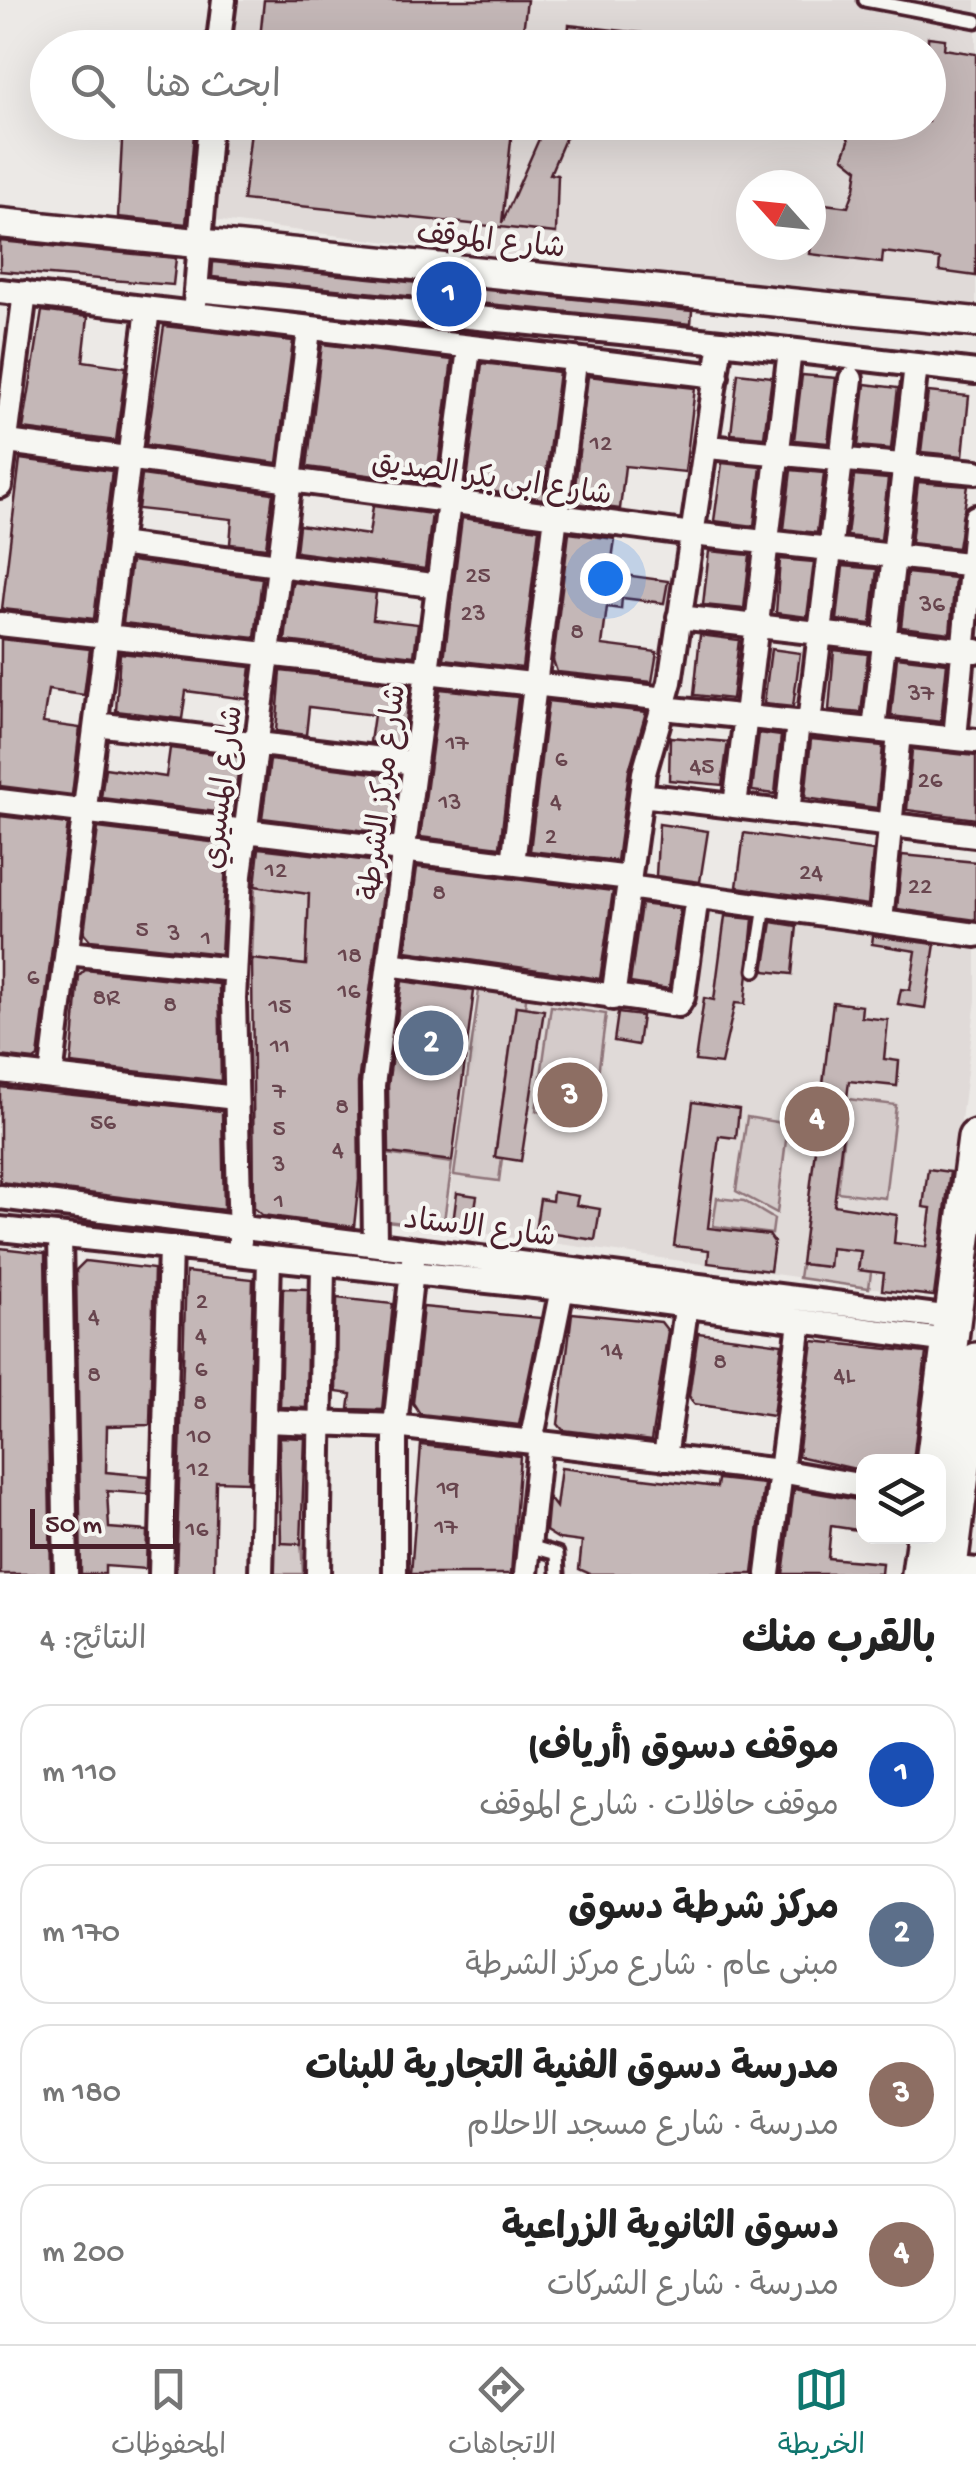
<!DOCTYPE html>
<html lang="ar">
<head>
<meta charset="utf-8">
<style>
  body { margin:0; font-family:"Gochi Hand","Playpen Sans Arabic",sans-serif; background:#f2f2f2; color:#222; direction:rtl }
  .controls { position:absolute; right:30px; bottom:30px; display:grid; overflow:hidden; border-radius:20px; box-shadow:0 10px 40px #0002 }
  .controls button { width:90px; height:90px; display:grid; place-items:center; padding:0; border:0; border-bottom:2px solid #e0e0e0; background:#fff; color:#222; font:50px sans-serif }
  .compass { position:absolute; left:736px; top:170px; width:90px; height:90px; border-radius:50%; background:#fff; box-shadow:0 10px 40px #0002; rotate:297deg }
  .scale { position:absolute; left:30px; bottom:25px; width:148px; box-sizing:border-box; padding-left:10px; border:5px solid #4a1f2b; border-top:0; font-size:28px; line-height:35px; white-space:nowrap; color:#4a1f2b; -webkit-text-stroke:8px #f6f6f2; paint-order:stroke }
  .you { position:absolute; left:605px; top:578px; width:35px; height:35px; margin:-25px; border:8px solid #fff; border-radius:50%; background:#1a73e8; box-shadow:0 0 0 15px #1a73e833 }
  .badge { display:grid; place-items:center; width:65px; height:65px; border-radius:50%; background:#0f766e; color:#fff; font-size:32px; font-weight:700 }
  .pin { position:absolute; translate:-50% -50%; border:5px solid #fff; box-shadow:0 2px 10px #0006 }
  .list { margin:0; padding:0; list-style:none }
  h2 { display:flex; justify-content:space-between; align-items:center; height:130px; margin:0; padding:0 40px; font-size:42px }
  h2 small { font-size:32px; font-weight:400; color:#767676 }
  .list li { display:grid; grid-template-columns:65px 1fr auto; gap:30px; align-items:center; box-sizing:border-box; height:140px; margin:0 20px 20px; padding:0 20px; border:2px solid #e0e0e0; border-radius:30px }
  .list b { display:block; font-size:38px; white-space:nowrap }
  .list p { margin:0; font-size:32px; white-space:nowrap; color:#767676 }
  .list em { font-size:32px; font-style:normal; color:#767676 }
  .icon { flex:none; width:55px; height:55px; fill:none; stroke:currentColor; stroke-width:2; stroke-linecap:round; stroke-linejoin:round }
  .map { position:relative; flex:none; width:976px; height:1574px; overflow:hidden; direction:ltr }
  .search { position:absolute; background:#fff; box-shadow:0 10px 40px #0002; left:30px; right:30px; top:30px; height:110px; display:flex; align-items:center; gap:25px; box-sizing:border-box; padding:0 35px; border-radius:55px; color:#767676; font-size:38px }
  .sheet { height:770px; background:#fff }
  nav { display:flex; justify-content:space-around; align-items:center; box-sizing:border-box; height:140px; border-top:2px solid #e0e0e0; background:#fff; font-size:28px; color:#767676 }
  nav a { display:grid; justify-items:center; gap:5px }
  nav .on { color:#0f766e }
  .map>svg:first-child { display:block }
  .built { fill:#e0dad8; fill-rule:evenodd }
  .green { fill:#d4cbca; stroke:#8f757a; stroke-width:2.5 }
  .building { fill:#c4b7b7; stroke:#4a1f2b; stroke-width:2.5 }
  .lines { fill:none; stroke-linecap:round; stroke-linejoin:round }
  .service-casing { stroke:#4a1f2b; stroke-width:19 }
  .minor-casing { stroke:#4a1f2b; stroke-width:30 }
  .tertiary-casing { stroke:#4a1f2b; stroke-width:35 }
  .primary-casing { stroke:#4a1f2b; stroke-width:42 }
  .service { stroke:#f6f6f2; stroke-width:11 }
  .minor { stroke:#f6f6f2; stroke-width:22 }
  .tertiary { stroke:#f6f6f2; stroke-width:28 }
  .primary { stroke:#f6f6f2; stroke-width:35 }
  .labels { text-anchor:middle; stroke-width:9; stroke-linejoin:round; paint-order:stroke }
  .number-label { font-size:25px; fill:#68454e }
  .street-label { font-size:30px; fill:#4a1f2b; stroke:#f6f6f2 }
</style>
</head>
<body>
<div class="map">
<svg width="976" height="1574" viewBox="0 0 976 1574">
  <rect width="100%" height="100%" fill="#ece9e6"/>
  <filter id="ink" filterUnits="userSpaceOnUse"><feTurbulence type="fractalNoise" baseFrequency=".01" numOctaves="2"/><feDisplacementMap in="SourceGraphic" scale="20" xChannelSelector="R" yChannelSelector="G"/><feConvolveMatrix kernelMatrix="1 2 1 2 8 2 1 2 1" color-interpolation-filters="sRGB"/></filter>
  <g filter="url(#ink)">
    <!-- built -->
    <path class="built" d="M230 0H976V304L557 263 205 219 216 123 928 122V48L224 47ZM751 185H811V245H751Z
      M702 900 976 938V1000L939 1297 446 1228 480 983 686 1015Z"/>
    <!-- green -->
    <path class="green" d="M255 886 309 894 306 965 252 959Z
      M480 983 527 990 525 1007 516 1006 495 1156 502 1158 499 1181 454 1175Z
      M551 1006 606 1014 592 1119 536 1111Z
      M848 1099 896 1105 885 1198 837 1192Z
      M747 1117 788 1124 777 1213 736 1191Z
      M386 1154 452 1163 443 1228 378 1220Z
      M717 1198 744 1201 774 1219 772 1234 713 1226Z
      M831 1248 861 1251 858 1270 871 1272 869 1288 799 1278 801 1264 829 1267Z
      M275 1496 283 1497 281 1542 301 1538 303 1574H273Z"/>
    <!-- building -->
    <path class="building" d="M264 0H527L521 48H259Z
      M569 25 679 37V48H567Z
      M928 37 945 39 944 49 976 54V276L939 271 940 259 883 252 882 263 810 254 816 203 848 207 855 188 858 169 843 157 849 141 843 122H928Z
      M123 122H195L186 224 118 217Z
      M252 122H513L502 223 546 123 568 132 550 174 558 175 556 233 243 200Z
      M0 241 176 258 173 285 0 271Z
      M213 262 692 311 691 324 212 277Z
      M42 311 88 317 83 361 126 367 116 441 23 429Z
      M164 326 293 341 277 463 146 445Z
      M322 344 452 360 436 484 307 467Z
      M482 363 559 372 543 499 466 488Z
      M738 373 772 377 764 437 731 434Z
      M802 375 836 378 828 443 794 440Z
      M588 376 695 388 685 472 625 466 620 509 573 503Z
      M865 384 898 388 891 449 858 446Z
      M928 392 969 396 963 456 921 452Z
      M20 459 112 471 94 619 2 609Z
      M722 463 761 467 754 526 714 521Z
      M791 470 824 473 817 533 784 529Z
      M142 475 273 493 266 548 230 544 232 519 138 509Z
      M854 476 888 479 881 540 847 536Z
      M918 482 968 486 958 548 911 543Z
      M373 506 432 514 425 569 296 552 299 525 369 535Z
      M462 518 539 529 522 668 444 659Z
      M569 533 615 539 610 573 668 581 664 603 622 598 621 609 607 607 602 645 657 652 652 682 557 672 553 660Z
      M709 551 750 555 744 609 703 605Z
      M780 559 814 562 807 617 776 613Z
      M131 561 262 578 255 638 123 623Z
      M843 566 877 569 871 624 837 620Z
      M907 573 955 578 950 633 901 627Z
      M292 582 376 593 373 619 418 624 414 656 285 641Z
      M700 635 739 640 732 699 694 695Z
      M1 639 90 649 84 695 48 690 43 723 80 728 72 795 0 786Z
      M771 649 800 653 793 707 764 704Z
      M834 650 868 654 861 713 829 710Z
      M120 653 251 667 247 699 186 691 182 719 116 711Z
      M897 657 947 663 941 722 891 716Z
      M281 671 410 685 402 746 370 742 374 715 309 707 306 735 276 731Z
      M440 689 518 697 500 847 420 837Z
      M548 701 646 712 629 771 617 861 530 851Z
      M759 733 781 736 775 794 752 791Z
      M670 737 728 742 722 785 669 780Z
      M811 739 883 746 877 808 805 798Z
      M170 748 240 757 233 814 101 798 105 768 166 777Z
      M912 749 976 756V819L907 810Z
      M270 760 398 776 391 834 262 818Z
      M0 816 68 824 38 1057 34 1060 0 1056Z
      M659 824 708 831 700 882 656 876Z
      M98 828 227 844 221 954 90 940 84 933Z
      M744 833 873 851 868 905 737 887Z
      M259 848 387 863 358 1083 359 1180 354 1227 262 1215 254 1208 252 959 306 965 309 894 255 886Z
      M902 855 976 862V920L897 909Z
      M417 867 613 891 600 979 406 951Z
      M641 904 680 909 669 989 630 983Z
      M725 916 753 919 745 1004 735 1003 721 1064 695 1061 704 998 714 1000Z
      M772 922 797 926 792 974 764 971Z
      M873 936 935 944 925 1008 898 1004 901 989 910 990 916 951 872 944Z
      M85 970 219 984 221 1081 71 1064 79 976Z
      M402 981 474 991 452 1161 389 1153 388 1086Z
      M833 1002 862 1006 861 1017 888 1020 884 1059 899 1061 897 1086 849 1081 834 1205 897 1215 894 1243 926 1247 931 1208 923 1207 928 1169 950 1172 934 1296 882 1290 884 1273 858 1270 861 1251 831 1248 829 1267 801 1264Z
      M516 1006 544 1010 521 1161 495 1157Z
      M618 1013 642 1016 638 1045 614 1041Z
      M0 1087 222 1111 224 1210 0 1182Z
      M693 1102 739 1109 736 1138 719 1136 708 1228 769 1235 774 1242 770 1271 708 1263 709 1250 674 1246Z
      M553 1192 578 1196 576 1205 600 1209 595 1240 535 1231 540 1199 552 1201Z
      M457 1193 477 1196 472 1226 453 1223Z
      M0 1248 45 1253 51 1574H0Z
      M85 1261 154 1269 150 1425 107 1426 106 1472 149 1476 148 1494 107 1491 109 1528 147 1531 146 1569 105 1566V1574H81L76 1270Z
      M186 1272 253 1279 248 1482 216 1481 214 1574H176Z
      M283 1288 308 1289 306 1408 280 1407Z
      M337 1298 393 1304 382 1410 349 1409 351 1394 336 1392Z
      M423 1307 541 1318 519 1425 420 1414 413 1403Z
      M572 1313 661 1322 668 1331 651 1441 563 1430 558 1424Z
      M698 1333 782 1344 773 1416 694 1404 689 1396Z
      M813 1341 926 1353 913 1462H864V1471L798 1456Z
      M279 1437 305 1438 301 1544 281 1543Z
      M421 1445 520 1456 511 1574H411Z
      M561 1468 717 1487 718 1479 764 1484 753 1574H590L579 1569 582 1542 559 1539 546 1531 549 1498 556 1507Z
      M794 1489 864 1501V1531L831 1526 828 1558 882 1563 881 1574H783Z"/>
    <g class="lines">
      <defs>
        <path id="service" d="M865 0 976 21
          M755 970 765 906
          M529 1546 557 1554 558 1574"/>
        <path id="minor" d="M218 48 224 0
          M196 290 721 342 976 372
          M0 291 717 376
          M195 303 210 122
          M0 441 692 534 976 565
          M708 447 976 472
          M0 486 25 293
          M118 544 439 586
          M679 617 976 651
          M0 624 666 699
          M663 708 976 741
          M809 723 851 379
          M96 724 415 763
          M874 730 916 365
          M955 738 976 517
          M641 795 976 835
          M0 801 630 878
          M735 806 790 350
          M788 813 798 722
          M513 863 575 362
          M628 887 976 935
          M881 922 899 733
          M67 953 234 970
          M389 964 678 1005 683 997 697 896
          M613 998 644 773 670 682 721 342
          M0 1071 236 1098
          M51 1077 148 309
          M0 1197 952 1318
          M0 1229 562 1289 949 1341
          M60 1236 66 1574
          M240 1242 234 999 240 875 309 330
          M375 1243 373 1085 469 349
          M265 1421 395 1426 780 1471 864 1486
          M531 1442 564 1279
          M665 1458 686 1309
          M949 1567 976 1570
          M161 1574 170 1247
          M261 1574 269 1258
          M318 1574 323 1264
          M395 1574V1426L413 1261
          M526 1574 540 1443
          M768 1574 800 1322"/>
        <path id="tertiary" d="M0 223 976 322"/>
        <path id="primary" d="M934 1462 976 1138
          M920 1574 925 1536
          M948 1574 976 1361"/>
      </defs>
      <!-- service casing -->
      <use href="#service" class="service-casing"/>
      <!-- minor casing -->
      <use href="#minor" class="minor-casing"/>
      <!-- tertiary casing -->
      <use href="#tertiary" class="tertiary-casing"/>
      <!-- primary casing -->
      <use href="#primary" class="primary-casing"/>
      <!-- service -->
      <use href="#service" class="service"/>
      <!-- minor -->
      <use href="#minor" class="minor"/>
      <!-- tertiary -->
      <use href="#tertiary" class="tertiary"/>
      <!-- primary -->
      <use href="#primary" class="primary"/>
    </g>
  </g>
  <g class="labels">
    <!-- number labels -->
    <g class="number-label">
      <text x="601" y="450">12</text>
      <text x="478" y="582">25</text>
      <text x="932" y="611">36</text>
      <text x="473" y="620">23</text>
      <text x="577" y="638">8</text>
      <text x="921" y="700">37</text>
      <text x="457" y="750">17</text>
      <text x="561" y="766">6</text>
      <text x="702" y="773">45</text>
      <text x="930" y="787">26</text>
      <text x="556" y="808">4</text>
      <text x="450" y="809">13</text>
      <text x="551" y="843">2</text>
      <text x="276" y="877">12</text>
      <text x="811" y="879">24</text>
      <text x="920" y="893">22</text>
      <text x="439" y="899">8</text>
      <text x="142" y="936">5</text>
      <text x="174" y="940">3</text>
      <text x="206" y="945">1</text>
      <text x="350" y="962">18</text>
      <text x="33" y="984">6</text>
      <text x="349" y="998">16</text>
      <text x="106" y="1004">8R</text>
      <text x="170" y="1011">8</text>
      <text x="280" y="1013">15</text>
      <text x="280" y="1053">11</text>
      <text x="279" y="1098">7</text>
      <text x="342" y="1113">8</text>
      <text x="103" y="1129">56</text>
      <text x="279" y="1135">5</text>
      <text x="338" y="1156">4</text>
      <text x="279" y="1171">3</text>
      <text x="279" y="1208">1</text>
      <text x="202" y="1308">2</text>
      <text x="94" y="1323">4</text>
      <text x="201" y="1342">4</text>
      <text x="612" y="1357">14</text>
      <text x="720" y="1368">8</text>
      <text x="201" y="1376">6</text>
      <text x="94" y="1381">8</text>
      <text x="844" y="1382">4L</text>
      <text x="200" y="1409">8</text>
      <text x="199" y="1443">10</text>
      <text x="198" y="1476">12</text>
      <text x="448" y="1495">19</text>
      <text x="446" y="1534">17</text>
      <text x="197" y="1536">16</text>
    </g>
    <!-- street labels -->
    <g class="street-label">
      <text transform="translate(491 239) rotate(6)" y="10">شارع الموقف</text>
      <text transform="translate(492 477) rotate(8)" y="10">شارع ابى بكر الصديق</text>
      <text transform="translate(221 787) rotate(-83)" y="10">شارع المسيري</text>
      <text transform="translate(381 792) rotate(-83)" y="10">شارع مركز الشرطة</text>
      <text transform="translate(480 1226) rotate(7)" y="10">شارع الاستاد</text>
    </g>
  </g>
</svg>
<div class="controls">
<button><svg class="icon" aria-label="layers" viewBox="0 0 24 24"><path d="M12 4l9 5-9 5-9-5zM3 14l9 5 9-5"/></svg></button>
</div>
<svg class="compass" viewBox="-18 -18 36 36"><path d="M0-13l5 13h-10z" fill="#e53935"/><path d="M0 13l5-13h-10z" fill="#767676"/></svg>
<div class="scale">50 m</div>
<div class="you"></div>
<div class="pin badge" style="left:449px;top:294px;background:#1a4fb4">1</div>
<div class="pin badge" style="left:431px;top:1043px;background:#5c6f8a">2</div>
<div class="pin badge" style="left:570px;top:1095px;background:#8d6e63">3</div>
<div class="pin badge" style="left:817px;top:1119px;background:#8d6e63">4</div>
<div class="search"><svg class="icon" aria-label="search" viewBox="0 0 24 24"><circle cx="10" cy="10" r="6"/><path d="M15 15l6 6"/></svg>ابحث هنا</div>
</div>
<section class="sheet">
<h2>بالقرب منك<small>النتائج: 4</small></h2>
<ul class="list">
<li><span class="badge" style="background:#1a4fb4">1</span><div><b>موقف دسوق (أرياف)</b><p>موقف حافلات · شارع الموقف</p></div><em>110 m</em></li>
<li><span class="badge" style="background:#5c6f8a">2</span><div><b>مركز شرطة دسوق</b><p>مبنى عام · شارع مركز الشرطة</p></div><em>170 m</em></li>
<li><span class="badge" style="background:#8d6e63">3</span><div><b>مدرسة دسوق الفنية التجارية للبنات</b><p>مدرسة · شارع مسجد الاحلام</p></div><em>180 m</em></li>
<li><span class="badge" style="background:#8d6e63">4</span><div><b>دسوق الثانوية الزراعية</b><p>مدرسة · شارع الشركات</p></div><em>200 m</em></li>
</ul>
</section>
<nav>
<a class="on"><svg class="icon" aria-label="map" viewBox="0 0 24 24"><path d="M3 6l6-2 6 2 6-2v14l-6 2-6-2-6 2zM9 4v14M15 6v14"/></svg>الخريطة</a>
<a><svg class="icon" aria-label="directions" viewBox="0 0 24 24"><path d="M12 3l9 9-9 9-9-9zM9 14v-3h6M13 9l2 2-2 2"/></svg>الاتجاهات</a>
<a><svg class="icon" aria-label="saved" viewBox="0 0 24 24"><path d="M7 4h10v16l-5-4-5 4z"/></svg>المحفوظات</a>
</nav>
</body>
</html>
